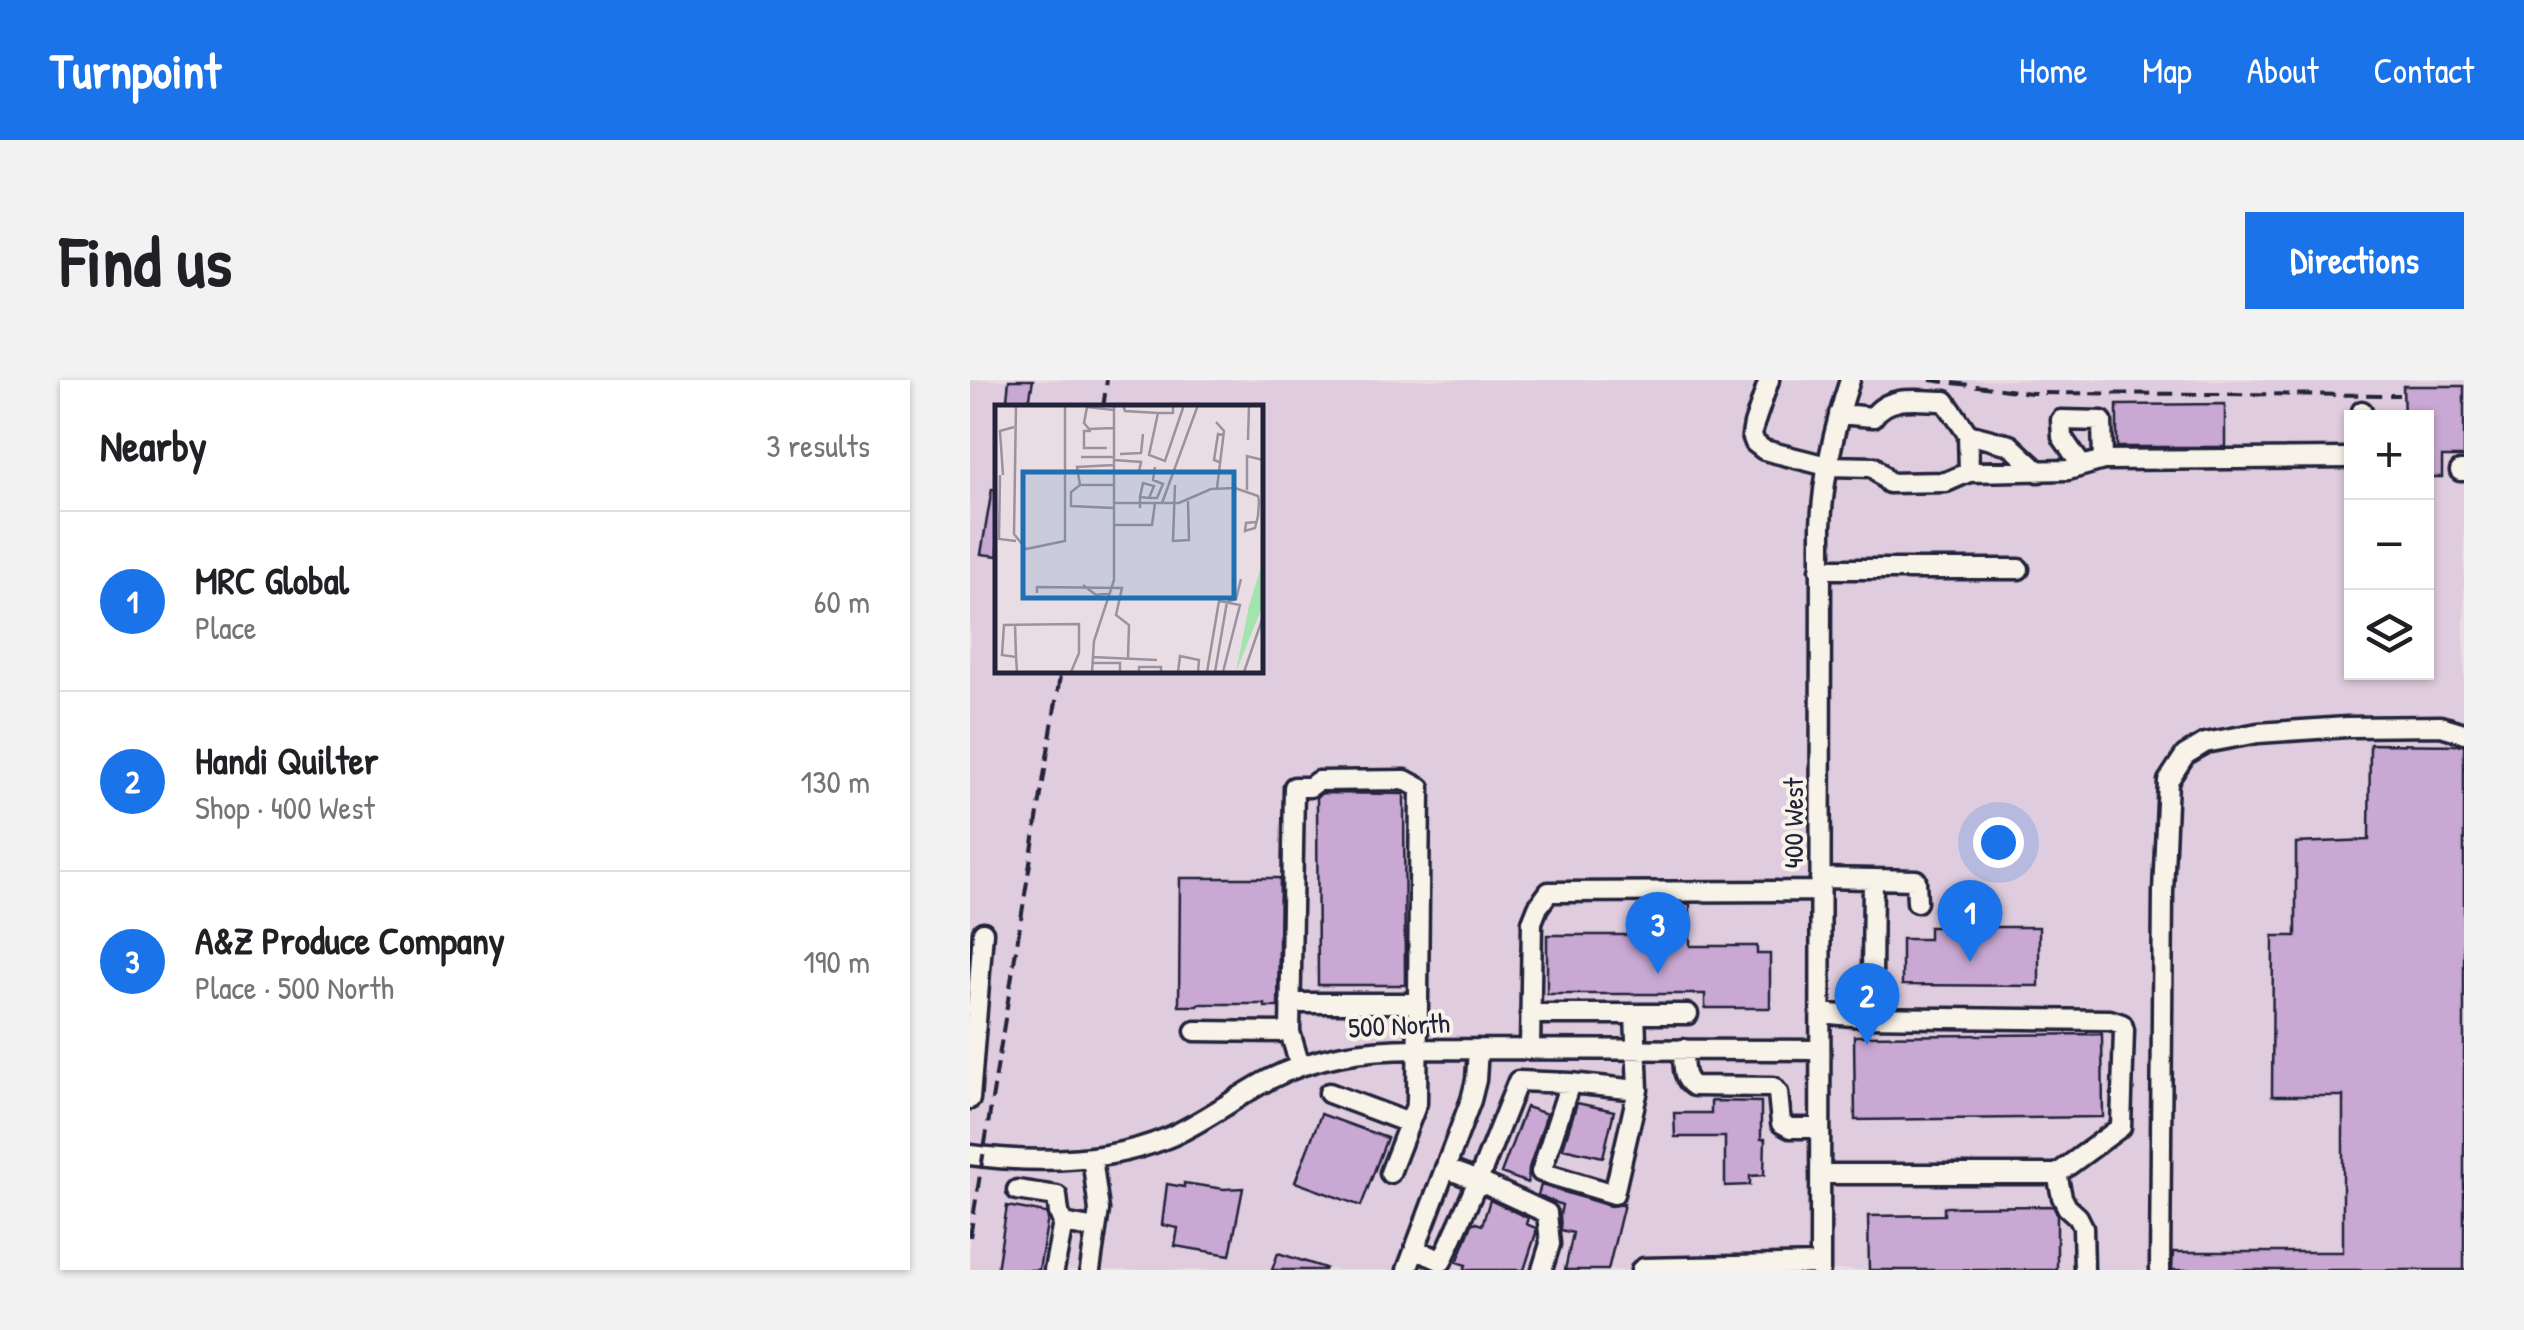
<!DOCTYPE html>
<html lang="en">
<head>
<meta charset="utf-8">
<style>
  body { margin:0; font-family:"Patrick Hand",sans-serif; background:#f2f2f2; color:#202124 }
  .controls { position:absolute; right:30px; top:30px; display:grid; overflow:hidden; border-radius:0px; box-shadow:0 2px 8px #0004 }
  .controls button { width:90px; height:90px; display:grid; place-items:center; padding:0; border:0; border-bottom:2px solid #e0e0e0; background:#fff; color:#202124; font:50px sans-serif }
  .you { position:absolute; left:1028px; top:462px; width:35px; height:35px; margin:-25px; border:8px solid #fff; border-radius:50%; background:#1a73e8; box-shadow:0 0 0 15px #1a73e833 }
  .badge { display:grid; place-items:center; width:65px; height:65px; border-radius:50%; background:#1a73e8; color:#fff; font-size:32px; font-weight:700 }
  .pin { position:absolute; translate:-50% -82px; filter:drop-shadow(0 2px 5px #0008) }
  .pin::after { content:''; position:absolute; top:52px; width:35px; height:30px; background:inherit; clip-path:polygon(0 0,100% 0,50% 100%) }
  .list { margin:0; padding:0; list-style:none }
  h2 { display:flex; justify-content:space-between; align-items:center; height:130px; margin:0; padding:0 40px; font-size:42px }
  h2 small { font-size:32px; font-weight:400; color:#757577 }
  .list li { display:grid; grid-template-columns:65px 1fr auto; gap:30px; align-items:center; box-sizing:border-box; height:180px; padding:0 40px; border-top:2px solid #e0e0e0 }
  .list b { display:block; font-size:38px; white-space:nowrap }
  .list p { margin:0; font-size:32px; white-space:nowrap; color:#757577 }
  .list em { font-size:32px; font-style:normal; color:#757577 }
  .icon { flex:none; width:55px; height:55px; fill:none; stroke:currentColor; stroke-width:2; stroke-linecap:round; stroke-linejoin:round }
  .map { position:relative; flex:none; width:1494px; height:890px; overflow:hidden; border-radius:0px }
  header { display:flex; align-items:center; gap:60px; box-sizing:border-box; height:140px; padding:0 50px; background:#1a73e8; color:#fff }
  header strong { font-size:48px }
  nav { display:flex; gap:55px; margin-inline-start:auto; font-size:35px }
  .intro { display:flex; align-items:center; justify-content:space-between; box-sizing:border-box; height:240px; padding:0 60px }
  h1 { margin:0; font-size:70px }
  .button { padding:25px 45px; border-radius:0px; background:#1a73e8; color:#fff; font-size:35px; font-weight:700 }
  main { display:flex; gap:60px; padding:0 60px }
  aside { flex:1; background:#fff; border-radius:0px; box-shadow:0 2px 8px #0004 }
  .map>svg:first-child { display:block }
  .built { fill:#dfccde; fill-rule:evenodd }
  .building { fill:#c9a8d3; stroke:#22223b; stroke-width:2.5 }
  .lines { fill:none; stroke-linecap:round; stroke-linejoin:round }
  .minor-casing { stroke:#22223b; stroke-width:25 }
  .minor { stroke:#f7f3e8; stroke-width:18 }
  .rail { stroke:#22223b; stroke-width:4; stroke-dasharray:15 8; stroke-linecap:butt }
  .labels { text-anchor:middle; stroke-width:8; stroke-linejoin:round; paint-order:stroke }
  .street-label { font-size:28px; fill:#22223b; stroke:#f7f3e8 }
  .inset-road { fill:none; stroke:#99929f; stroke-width:2.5 }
  .view { fill:#1f6fb2; fill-opacity:0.15; stroke:#1f6fb2; stroke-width:5 }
  .inset-edge { fill:none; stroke:#22223b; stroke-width:5 }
</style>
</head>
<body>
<header>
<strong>Turnpoint</strong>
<nav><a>Home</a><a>Map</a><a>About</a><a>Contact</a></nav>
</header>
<div class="intro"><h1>Find us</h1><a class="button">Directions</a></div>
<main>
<aside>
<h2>Nearby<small>3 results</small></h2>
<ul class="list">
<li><span class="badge">1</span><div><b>MRC Global</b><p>Place</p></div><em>60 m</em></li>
<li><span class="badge">2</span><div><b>Handi Quilter</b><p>Shop · 400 West</p></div><em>130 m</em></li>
<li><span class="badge">3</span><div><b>A&amp;Z Produce Company</b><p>Place · 500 North</p></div><em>190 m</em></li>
</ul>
</aside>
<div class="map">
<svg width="1494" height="890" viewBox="0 0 1494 890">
  <rect width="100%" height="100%" fill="#e9dce2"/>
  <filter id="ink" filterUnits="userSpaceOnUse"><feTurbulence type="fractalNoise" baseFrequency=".01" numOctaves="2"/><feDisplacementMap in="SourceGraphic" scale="20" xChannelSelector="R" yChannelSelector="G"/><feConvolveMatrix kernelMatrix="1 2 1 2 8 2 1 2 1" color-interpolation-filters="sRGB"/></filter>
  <g filter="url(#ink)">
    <!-- built -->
    <path class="built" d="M0 0H1494V890H0ZM28 28H290V290H28ZM1382 38H1456V292H1382Z"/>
    <!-- building -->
    <path class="building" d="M39 0H63L58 28H36Z
      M1433 6H1494V77H1472V97H1456V38H1434Z
      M1255 24V67H1147V25Z
      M22 109 28 110V176L11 174Z
      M1400 364 1494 365V890H1202L1203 872H1373V716H1302L1303 556H1326V463L1399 460Z
      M352 413 434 414 435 605H348L347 417Z
      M210 498H310L308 627H295V624H228V626H209Z
      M700 524H720V566H787V574H800V628H735V614H577V555H684V540H700Z
      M959 547H1069V606L932 605V559H959Z
      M1132 654 1133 737 885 740 884 656Z
      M741 721 791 722V759H795L794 795 780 796V805L755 806V757H705L704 733H741Z
      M607 723 644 731 633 777 593 768Z
      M556 727 577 734 559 788 558 803 531 793Z
      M351 734 417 758 391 826 325 802Z
      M214 803 254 809 273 808 260 875 205 866 208 848 192 845 197 804 214 807Z
      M571 805 640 826 654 824 638 890H595L603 853 591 850 590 835 592 825 568 815Z
      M520 820 558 838 556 844 566 848V853L554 890H494L496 885 487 882 503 842 512 845Z
      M37 826 76 833 78 838 69 890H27Z
      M1083 826 1087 834V890H899L898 836 974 835V827Z
      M308 873 355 888 354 890H302Z"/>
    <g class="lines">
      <defs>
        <path id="minor" d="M799 0 784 44 782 55 785 63 794 70 857 86 904 87 919 103 976 102 999 92 1098 90 1133 80 1382 78
          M1392 31 1393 38
          M869 34 903 37C919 14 948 21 975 21L998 54 1040 65 1069 92
          M998 54 999 92
          M1112 86 1092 57 1091 40 1132 41 1133 80
          M1490 91H1494
          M850 189H1049
          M850 498 903 499 902 599
          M903 499 946 500 947 522
          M320 623H448
          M560 634H718
          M665 634 668 710 644 814 571 792 600 703 668 710
          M225 651 320 652
          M560 669 562 542 568 527 579 512 850 511
          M713 669C714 683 711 698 724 706L803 707 808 713 811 743 820 748H850
          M330 686 320 652 324 407H340L348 401 435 400 450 408 447 723 420 793
          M359 713 439 743
          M0 719 13 552
          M0 775C64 783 137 783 197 758 233 743 264 718 298 700 345 676 394 669 447 669L850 670
          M850 794H1087L1151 747 1154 650 1152 644 1140 640 893 637 850 633
          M1087 794 1092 817 1097 827 1108 837 1113 847 1114 890
          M47 810 87 816 89 833 93 843 126 849
          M445 869 472 881 508 801 475 788
          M84 890 93 843
          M120 890 129 830 122 777
          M437 890 501 720 506 700 508 669
          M572 890 580 864 577 833 508 801 548 701 600 703
          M671 890 674 888 850 884
          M850 890 851 146C853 95 864 48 880 0
          M1190 890 1193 512 1198 401 1215 375 1235 363 1288 353 1377 347 1471 346 1494 353"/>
      </defs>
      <!-- minor casing -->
      <use href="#minor" class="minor-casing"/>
      <!-- minor -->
      <use href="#minor" class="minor"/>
      <!-- rail -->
      <path class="rail" d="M960 0 1061 13 1429 15
        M133 28 137 0
        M0 857 91 290"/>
    </g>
  </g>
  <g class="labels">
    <!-- street labels -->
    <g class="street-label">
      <text transform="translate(823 443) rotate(-90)" y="10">400 West</text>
      <text transform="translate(429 645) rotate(-3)" y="10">500 North</text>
    </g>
  </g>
  <!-- overview -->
  <g transform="translate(25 25)">
    <rect width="268" height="268" fill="#e9dce2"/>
    <path d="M267 159V202L241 267 254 201Z" fill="#a2e4ae"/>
    <path class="inset-road" d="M21 0 19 129 31 144 70 136V0M128 0 130 6 163 8H178V0M163 8 154 50 170 56 189 0M221 17 229 26 222 83M119 23 94 24 89 18 92 2 119 5M96 26H89V43H112M253 35 254 0M125 49 146 48 148 29M86 52H119M224 57 219 55 223 29 228 30M119 68 144 67 146 57 119 55M5 70 4 134 21 136M8 70 5 26 19 22M85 80 82 62 119 60M180 80 178 136 194 135 193 96M240 83 263 91 264 96 263 111 260 123 250 126 251 118 261 117M252 85V51L268 55M145 92 154 93 159 81 148 78 145 92V103M154 93H162L168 79 158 75 160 62M119 98H184L216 84 240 83 238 115M167 98 203 0M119 103 76 101V87L85 80H119M119 120H157L160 98M88 180 101 190 116 188M42 188V182L127 183 121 210 134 220 133 253M20 219 21 252M97 252 162 255M97 258H125V267M22 267 21 252 7 250 9 220 84 219V248L76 267M97 267 99 236 119 175V0M144 267V262H166V267M183 267 185 251 204 255 203 267M212 267 224 196 245 200 228 267M220 267 232 197 241 194 246 174M249 267 268 212"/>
    <path class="view" d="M28 67H239V193H28Z"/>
    <rect width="268" height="268" class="inset-edge"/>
  </g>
</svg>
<div class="controls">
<button>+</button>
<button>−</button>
<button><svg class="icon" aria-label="layers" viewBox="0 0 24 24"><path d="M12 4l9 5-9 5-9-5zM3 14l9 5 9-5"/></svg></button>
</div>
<div class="you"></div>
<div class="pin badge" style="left:1000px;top:582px">1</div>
<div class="pin badge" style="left:897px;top:665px">2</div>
<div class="pin badge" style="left:688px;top:594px">3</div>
</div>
</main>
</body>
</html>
